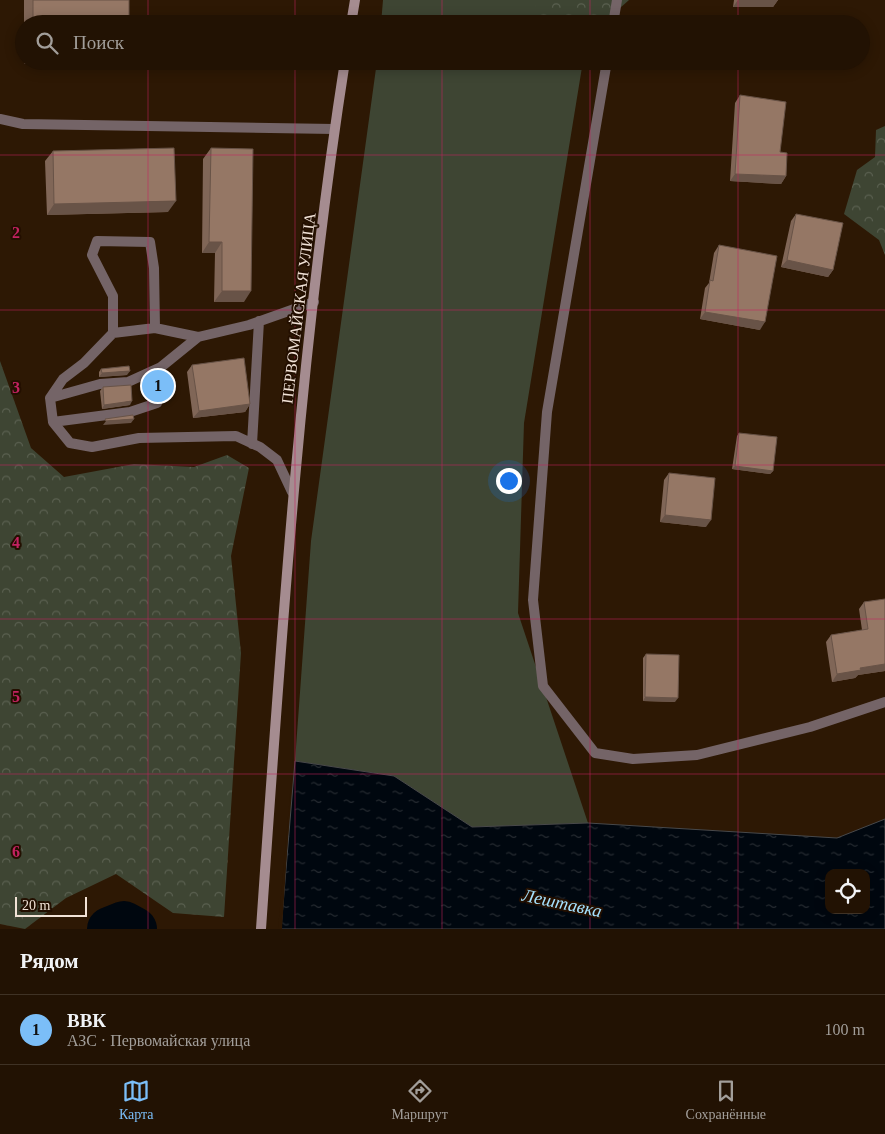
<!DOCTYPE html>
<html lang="ru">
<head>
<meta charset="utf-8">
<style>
  body { margin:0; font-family:"Times New Roman",serif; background:#2a1b0d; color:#f1f3f6 }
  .controls { position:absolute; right:15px; bottom:15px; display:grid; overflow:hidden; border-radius:10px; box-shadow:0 2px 12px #0003 }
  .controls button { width:45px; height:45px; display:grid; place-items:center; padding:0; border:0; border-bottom:1px solid #3f3225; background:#221203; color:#f1f3f6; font:25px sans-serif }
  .scale { position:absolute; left:15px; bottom:12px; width:72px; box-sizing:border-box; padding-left:5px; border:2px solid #f1e2d6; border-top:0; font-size:14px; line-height:18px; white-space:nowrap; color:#f1e2d6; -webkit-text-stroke:4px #230f00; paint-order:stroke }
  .you { position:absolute; left:508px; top:480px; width:18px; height:18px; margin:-12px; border:4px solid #fff; border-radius:50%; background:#1a73e8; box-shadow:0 0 0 8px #1a73e833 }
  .badge { display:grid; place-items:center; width:32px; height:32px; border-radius:50%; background:#7bbef8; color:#111; font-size:16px; font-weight:700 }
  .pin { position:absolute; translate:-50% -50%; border:2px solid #fff; box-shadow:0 1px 5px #0006 }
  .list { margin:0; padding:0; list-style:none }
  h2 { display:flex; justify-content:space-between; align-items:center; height:65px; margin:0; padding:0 20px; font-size:21px }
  h2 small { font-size:16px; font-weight:400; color:#a29e9a }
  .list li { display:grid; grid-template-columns:32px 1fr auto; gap:15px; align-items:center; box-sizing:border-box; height:70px; padding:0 20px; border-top:1px solid #3f3225 }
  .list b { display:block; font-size:19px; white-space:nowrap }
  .list p { margin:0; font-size:16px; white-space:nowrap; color:#a29e9a }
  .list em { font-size:16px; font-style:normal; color:#a29e9a }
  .icon { flex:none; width:28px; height:28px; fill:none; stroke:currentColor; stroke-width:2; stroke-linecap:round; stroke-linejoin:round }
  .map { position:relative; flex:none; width:885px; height:929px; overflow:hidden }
  .search { position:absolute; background:#221203; box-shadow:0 2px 12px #0003; left:15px; right:15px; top:15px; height:55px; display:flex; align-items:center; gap:12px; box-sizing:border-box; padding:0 18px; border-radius:28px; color:#a29e9a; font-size:19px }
  .sheet { height:135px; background:#221203 }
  nav { display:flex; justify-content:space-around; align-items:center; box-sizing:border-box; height:70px; border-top:1px solid #3f3225; background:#221203; font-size:14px; color:#a29e9a }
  nav a { display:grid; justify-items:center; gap:2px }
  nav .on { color:#7bbef8 }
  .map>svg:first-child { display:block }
  .grass { fill:#3e4533 }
  .forest { fill:url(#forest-crowns) }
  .water { fill:url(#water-ripples); stroke:#48494b; fill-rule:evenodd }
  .pier { fill:#2d1804 }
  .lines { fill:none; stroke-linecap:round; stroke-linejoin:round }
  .river { stroke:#00070f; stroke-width:44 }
  .lane { stroke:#746467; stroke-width:10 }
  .secondary { stroke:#a58c90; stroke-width:10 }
  .wall { fill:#806657 }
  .shaded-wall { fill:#685347 }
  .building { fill:#957765; stroke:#685347 }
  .grid { fill:none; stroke:#c42261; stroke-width:1; stroke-opacity:0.55 }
  .labels { text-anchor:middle; stroke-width:4; stroke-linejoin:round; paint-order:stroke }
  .street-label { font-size:16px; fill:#f1e2d6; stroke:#230f00 }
  .water-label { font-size:18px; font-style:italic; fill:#a5e2ff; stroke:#230f00 }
  .grid-label { font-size:16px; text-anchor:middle; font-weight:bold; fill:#c42261; stroke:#230f00; stroke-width:4; stroke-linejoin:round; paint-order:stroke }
</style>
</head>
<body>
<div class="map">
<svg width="885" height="929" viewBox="0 0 885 929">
  <defs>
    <pattern id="forest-crowns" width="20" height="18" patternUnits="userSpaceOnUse" patternTransform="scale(1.25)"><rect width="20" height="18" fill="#3e4533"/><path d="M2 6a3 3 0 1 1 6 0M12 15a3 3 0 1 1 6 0" fill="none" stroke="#5a6050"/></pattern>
    <pattern id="water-ripples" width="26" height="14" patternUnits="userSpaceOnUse" patternTransform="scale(1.25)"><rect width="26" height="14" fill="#00070f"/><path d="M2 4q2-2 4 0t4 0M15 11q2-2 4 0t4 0" fill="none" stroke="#262b31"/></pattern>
  </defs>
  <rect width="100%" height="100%" fill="#2d1804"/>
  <!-- grass -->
  <path class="grass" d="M383 0H593L589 24H381Z
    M377 61H583L524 423 518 613 588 823 472 827 394 776 295 761 311 541Z"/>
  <!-- forest -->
  <path class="forest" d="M533 0H629L602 24H544Z
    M885 126V255L879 240 844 214 857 170 875 157 876 130Z
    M0 361 31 448 64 477 134 464 194 467 227 455 249 468 231 556 241 653 224 917 173 913 116 874 66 898 25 929 0 924Z"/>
  <!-- water -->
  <path class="water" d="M295 761 394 776 472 827 588 823 837 838 885 819V929H281ZM829 873H866V910H829Z"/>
  <!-- pier -->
  <path class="pier" d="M293 759 282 929H278L293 761Z"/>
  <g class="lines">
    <!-- river -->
    <path class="river" d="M109 929 124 923 135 929"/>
    <!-- lane -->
    <path class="lane" d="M613 24 617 0
      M607 61 547 412 533 600 543 686 595 753 633 759 697 755 810 727 885 702
      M0 119 23 124 334 129
      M113 333 155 328
      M50 398 100 384 128 382 161 367 198 337
      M53 422 130 412 157 403 161 367
      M252 444 259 321
      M292 492 277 460 260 447 236 436 139 438 92 447 70 443 53 422 50 398 63 379 84 363 113 333V296L92 255 97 241 150 242 154 268 155 328 198 337 249 325 314 302"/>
    <!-- secondary -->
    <path class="secondary" d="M351 24 355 0
      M261 929C281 639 300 349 345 61"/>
  </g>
  <!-- wall -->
  <path class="wall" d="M24 0H129V24H24V61Z
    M734 0H778L773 7H733Z
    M740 95 780 152 786 176 781 184 730 181 735 103Z
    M211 148 244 302H214L215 253H202L203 159Z
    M53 151 168 212 47 215 45 161Z
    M796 214 833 270 828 277 781 267 791 221Z
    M719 245 760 330 700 319 705 288 709 283 714 253Z
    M192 365 250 404 245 412 193 418 187 372Z
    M101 369 127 375 99 377V372Z
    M103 387 130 405 102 409 100 391Z
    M739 433 773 471 770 474 732 469 737 436Z
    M669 473 706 527 660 522 664 480Z
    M885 599V671L858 675 855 678 832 682 826 642 831 635 862 630 859 609 864 602Z
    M646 654 675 702 643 701V658Z"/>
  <!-- shaded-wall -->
  <path class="shaded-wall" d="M738 0H778L773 7H733Z
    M26 61H121L119 63 24 64Z
    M735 174 786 176 781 184 730 181Z
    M176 201 168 212 47 215 54 204Z
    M209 242H222L215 253H202Z
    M787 260 833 270 828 277 781 267Z
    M222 291H251L244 302H214Z
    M705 312 765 322 760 330 700 319Z
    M130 371 127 375 99 377 102 373Z
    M132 401 130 405 102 409 104 405Z
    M250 404 245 412 193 418 199 411Z
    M134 419 131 423 103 425 106 421Z
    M735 466 773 471 770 474 732 469Z
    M665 515 711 520 706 527 660 522Z
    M885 664V671L858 675 855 678 832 682 837 674 860 668Z
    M645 697 678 698 675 702 643 701Z"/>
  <!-- building -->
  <path class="building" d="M33 0H129V24H33Z
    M740 95 786 102 780 152 787 153 786 176 735 174Z
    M174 148 176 201 54 204 53 151Z
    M211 148 253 149 251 291H222V242H209Z
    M796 214 843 223 833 270 787 260Z
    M719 245 777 256 765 322 705 312 710 280 713 281Z
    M244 358 250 404 199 411 192 365Z
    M129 366 130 371 102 373 101 369Z
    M131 385 132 401 104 405 103 387Z
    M133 415 134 419 106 421 105 419Z
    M739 433 777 437 773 471 735 466Z
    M669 473 715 478 711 520 665 515Z
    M885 599V664L860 668 861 670 837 674 831 635 868 629 864 602Z
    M646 654 679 655 678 698 645 697Z"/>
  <!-- grid -->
  <path class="grid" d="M148 0V24M295 0V24M442 0V24M590 0V24M738 0V24M148 61V929M295 61V929M442 61V929M590 61V929M738 61V929M0 155H885M0 310H885M0 465H885M0 619H885M0 774H885"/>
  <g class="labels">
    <!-- street labels -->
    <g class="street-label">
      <text transform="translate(298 308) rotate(-83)" y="6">ПЕРВОМАЙСКАЯ УЛИЦА</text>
    </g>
    <!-- water labels -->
    <g class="water-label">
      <text transform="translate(562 903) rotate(12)" y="6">Лештавка</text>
    </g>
  </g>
  <g class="grid-label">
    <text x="16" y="238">2</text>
    <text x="16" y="393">3</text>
    <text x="16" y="548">4</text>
    <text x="16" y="702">5</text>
    <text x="16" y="857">6</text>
  </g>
</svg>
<div class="controls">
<button><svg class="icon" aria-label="locate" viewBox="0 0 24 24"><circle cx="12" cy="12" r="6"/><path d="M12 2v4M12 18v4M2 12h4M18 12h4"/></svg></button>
</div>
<div class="scale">20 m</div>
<div class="you"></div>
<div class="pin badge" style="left:158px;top:386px">1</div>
<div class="search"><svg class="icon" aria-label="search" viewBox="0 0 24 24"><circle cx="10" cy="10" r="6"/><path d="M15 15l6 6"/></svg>Поиск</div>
</div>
<section class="sheet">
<h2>Рядом<small></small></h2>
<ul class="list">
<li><span class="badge">1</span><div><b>ВВК</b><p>АЗС · Первомайская улица</p></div><em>100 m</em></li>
</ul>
</section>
<nav>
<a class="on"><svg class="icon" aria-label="map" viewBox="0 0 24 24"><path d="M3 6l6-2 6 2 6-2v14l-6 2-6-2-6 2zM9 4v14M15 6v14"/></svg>Карта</a>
<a><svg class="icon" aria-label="directions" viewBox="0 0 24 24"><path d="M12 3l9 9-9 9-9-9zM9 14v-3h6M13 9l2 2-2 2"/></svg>Маршрут</a>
<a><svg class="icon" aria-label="saved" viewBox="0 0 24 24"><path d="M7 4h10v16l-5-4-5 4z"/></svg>Сохранённые</a>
</nav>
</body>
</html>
